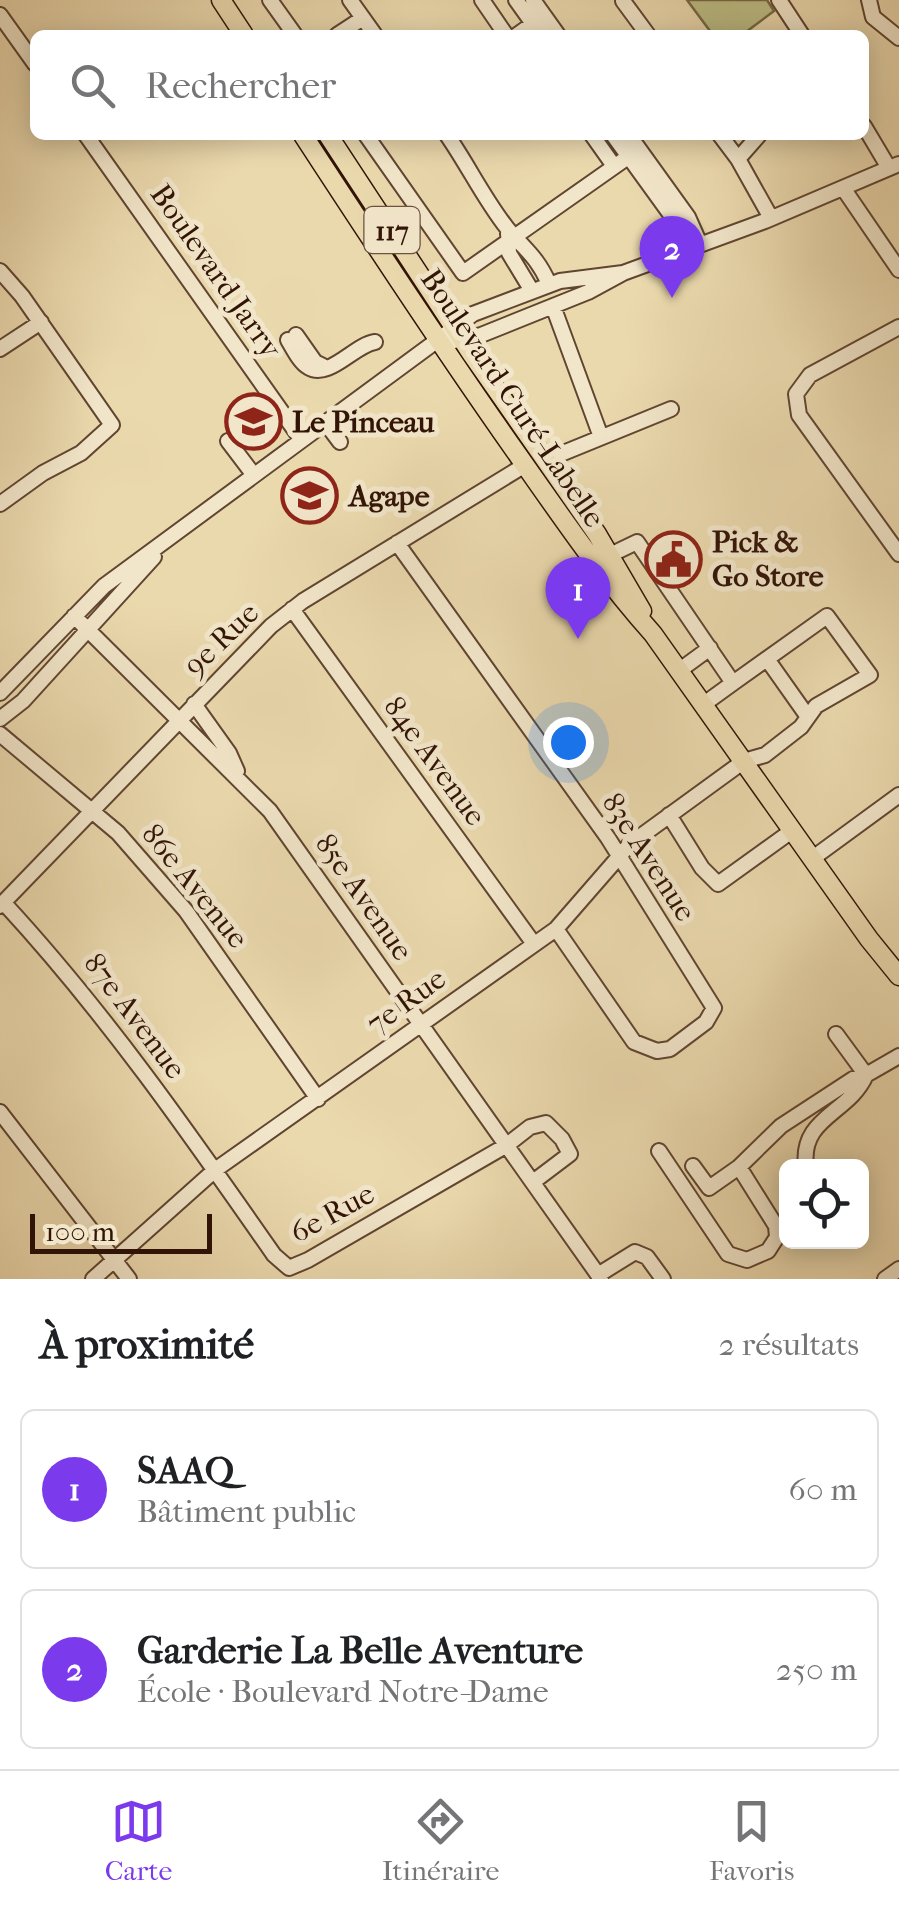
<!DOCTYPE html>
<html lang="fr">
<head>
<meta charset="utf-8">
<style>
  body { margin:0; font-family:"IM FELL French Canon",serif; background:#f6f6f6; color:#202124 }
  .controls { position:absolute; right:30px; bottom:30px; display:grid; overflow:hidden; border-radius:15px; box-shadow:0 5px 25px #0003 }
  .controls button { width:90px; height:90px; display:grid; place-items:center; padding:0; border:0; border-bottom:2px solid #e0e0e0; background:#fff; color:#202124; font:50px sans-serif }
  .scale { position:absolute; left:30px; bottom:25px; width:182px; box-sizing:border-box; padding-left:10px; border:5px solid #321407; border-top:0; font-size:28px; line-height:35px; white-space:nowrap; color:#321407; -webkit-text-stroke:8px #f2e6ca; paint-order:stroke }
  .you { position:absolute; left:568px; top:742px; width:35px; height:35px; margin:-25px; border:8px solid #fff; border-radius:50%; background:#1a73e8; box-shadow:0 0 0 15px #1a73e833 }
  .badge { display:grid; place-items:center; width:65px; height:65px; border-radius:50%; background:#7c3aed; color:#fff; font-size:32px; font-weight:700 }
  .pin { position:absolute; translate:-50% -82px; filter:drop-shadow(0 2px 5px #0008) }
  .pin::after { content:''; position:absolute; top:52px; width:35px; height:30px; background:inherit; clip-path:polygon(0 0,100% 0,50% 100%) }
  .list { margin:0; padding:0; list-style:none }
  h2 { display:flex; justify-content:space-between; align-items:center; height:130px; margin:0; padding:0 40px; font-size:42px }
  h2 small { font-size:32px; font-weight:400; color:#757577 }
  .list li { display:grid; grid-template-columns:65px 1fr auto; gap:30px; align-items:center; box-sizing:border-box; height:160px; margin:0 20px 20px; padding:0 20px; border:2px solid #e0e0e0; border-radius:15px }
  .list b { display:block; font-size:38px; white-space:nowrap }
  .list p { margin:0; font-size:32px; white-space:nowrap; color:#757577 }
  .list em { font-size:32px; font-style:normal; color:#757577 }
  .icon { flex:none; width:55px; height:55px; fill:none; stroke:currentColor; stroke-width:2; stroke-linecap:round; stroke-linejoin:round }
  .map { position:relative; flex:none; width:899px; height:1279px; overflow:hidden }
  .search { position:absolute; background:#fff; box-shadow:0 5px 25px #0003; left:30px; right:30px; top:30px; height:110px; display:flex; align-items:center; gap:25px; box-sizing:border-box; padding:0 35px; border-radius:15px; color:#757577; font-size:38px }
  .sheet { height:490px; background:#fff }
  nav { display:flex; justify-content:space-around; align-items:center; box-sizing:border-box; height:140px; border-top:2px solid #e0e0e0; background:#fff; font-size:28px; color:#757577 }
  nav a { display:grid; justify-items:center; gap:5px }
  nav .on { color:#7c3aed }
  .map>svg:first-child { display:block }
  .green { fill:#bdbe86; stroke:#786946; stroke-width:2.5 }
  .lines { fill:none; stroke-linecap:round; stroke-linejoin:round }
  .minor-casing { stroke:#604531; stroke-width:18 }
  .major-casing { stroke:#321407; stroke-width:21 }
  .minor { stroke:#f2e6ca; stroke-width:14 }
  .major { stroke:#ebd9ae; stroke-width:18 }
  .labels { text-anchor:middle; stroke-width:10; stroke-linejoin:round; paint-order:stroke }
  .shield { fill:#f2e6ca; stroke:#6c5342; stroke-width:2.5 }
  .shield-label { font-size:28px; font-weight:bold; fill:#321407 }
  .street-label { font-size:30px; fill:#321407; stroke:#f2e6ca }
  .poi-label { font-size:30px; font-weight:bold; fill:#321407; stroke:#f2e6ca; text-anchor:start }
</style>
</head>
<body>
<div class="map">
<svg width="899" height="1279" viewBox="0 0 899 1279">
  <rect width="100%" height="100%" fill="#ebd9ae"/>
  <filter id="stains"><feTurbulence type="fractalNoise" baseFrequency=".002" numOctaves="4"/><feColorMatrix values="0 0 0 0 .2 0 0 0 0 .09 0 0 0 0 .02 0 0 0 .5 -.17"/></filter>
  <radialGradient id="worn" r=".72"><stop offset=".6" stop-color="#630" stop-opacity="0"/><stop offset="1" stop-color="#630" stop-opacity=".3"/></radialGradient>
  <!-- green -->
  <path class="green" d="M687 0H767L774 11 742 35H713Z"/>
  <g class="lines">
    <defs>
      <path id="minor" d="M270 0 295 35
        M350 0 375 35
        M482 0 506 35
        M516 0 541 35
        M533 0 558 35
        M779 0 802 35
        M869 0 873 17 899 38
        M623 1 648 35
        M0 15 35 64
        M337 35 363 18
        M517 35 541 18
        M864 126 889 168
        M86 135 301 439
        M366 135 463 273 628 157
        M447 135C468 165 484 199 507 228 524 249 537 256 549 284
        M592 135 614 166
        M613 135 681 229 688 248
        M629 135 688 217 700 244
        M720 135 738 159
        M759 135 738 159 771 218
        M843 188 899 270
        M508 233 509 253 532 291
        M0 271 22 296 112 425 81 453 43 473 0 504
        M553 306 601 437
        M899 327 810 375 796 394 799 415 899 554
        M296 335 315 362 325 367
        M288 340C293 348 300 363 308 367 329 380 354 345 375 342
        M454 341 481 335 588 292 623 273 765 221 899 164
        M0 349 41 322
        M325 422 340 442
        M228 441 253 474
        M546 460 671 409
        M397 543 608 838 714 1008 706 1022 670 1049 657 1051 634 1042 556 929
        M610 555 637 542 733 683 704 704
        M292 609 534 944
        M74 616 270 811 601 1279
        M767 659 808 717
        M680 670 710 648
        M0 693 104 586 473 314 560 281 623 273
        M194 704 229 753 237 771
        M0 719 23 701 154 557
        M0 734 118 833 186 911 318 1099
        M669 815 702 868 718 884 793 830
        M813 858 899 795
        M3 902C104 1011 189 1133 274 1255L289 1268 308 1260 507 1145 530 1127 546 1123 562 1139 570 1154 533 1182
        M0 906 271 626 303 601 525 465
        M836 1034 866 1075 899 1056
        M0 1112 129 1279
        M659 1151 728 1254 747 1260 768 1251 777 1237 776 1226 739 1167 709 1188 693 1166
        M806 1166C800 1117 849 1114 866 1075
        M739 1167 781 1126 853 1079 866 1075
        M598 1275 635 1252 647 1257 663 1279
        M93 1279 215 1170 556 929 630 844 744 761 765 755 801 727 816 706 870 675 827 616 733 683
        M885 1279 899 1269"/>
      <path id="major" d="M221 0 244 35
        M303 135C374 244 445 352 520 458 563 519 603 578 653 634L869 939 899 976
        M328 135 471 353 597 534 642 611"/>
    </defs>
    <!-- minor casing -->
    <use href="#minor" class="minor-casing"/>
    <!-- major casing -->
    <use href="#major" class="major-casing"/>
    <!-- minor -->
    <use href="#minor" class="minor"/>
    <!-- major -->
    <use href="#major" class="major"/>
  </g>
  <!-- icons -->
  <defs>
    <symbol id="school-ring" viewBox="-11 -11 22 22"><circle r="9.5" fill="#f2e6ca" stroke="#8f2418" stroke-width="1.5"/><path d="M0-5L7-2L0 1L-7-2ZM-4 1L0 2.5L4 1V4Q0 6-4 4Z" fill="#8f2418"/></symbol>
    <symbol id="civic-ring" viewBox="-11 -11 22 22"><circle r="9.5" fill="#f2e6ca" stroke="#8f2418" stroke-width="1.5"/><path d="M-.6-6.5H3V-4.5H.6V-3L4-1V1h2V6H-6V1h2V-1L-.6-3ZM-1.2 2.5V6h2.4V2.5Z" fill="#8f2418"/></symbol>
  </defs>
  <g fill-rule="evenodd">
    <use href="#school-ring" x="222" y="390" width="63" height="63"/>
    <use href="#school-ring" x="278" y="464" width="63" height="63"/>
    <use href="#civic-ring" x="642" y="528" width="63" height="63"/>
  </g>
  <g class="labels">
    <!-- shield labels -->
    <rect class="shield" x="364.5" y="207" width="55" height="46" rx="8"/>
    <g class="shield-label">
      <text x="392" y="240">117</text>
    </g>
    <!-- street labels -->
    <g class="street-label">
      <text transform="translate(216 271) rotate(55)" y="10">Boulevard Jarry</text>
      <text transform="translate(513 398) rotate(56)" y="10">Boulevard Curé-Labelle</text>
      <text transform="translate(221 639) rotate(-44)" y="10">9e Rue</text>
      <text transform="translate(435 761) rotate(54)" y="10">84e Avenue</text>
      <text transform="translate(649 857) rotate(57)" y="10">83e Avenue</text>
      <text transform="translate(195 886) rotate(51)" y="10">86e Avenue</text>
      <text transform="translate(364 897) rotate(55)" y="10">85e Avenue</text>
      <text transform="translate(406 1001) rotate(-36)" y="10">7e Rue</text>
      <text transform="translate(135 1016) rotate(53)" y="10">87e Avenue</text>
      <text transform="translate(332 1213) rotate(-29)" y="10">6e Rue</text>
    </g>
    <!-- poi labels -->
    <g class="poi-label">
      <text x="292" y="432">Le Pinceau</text>
      <text x="349" y="506">Agape</text>
      <text x="712" y="552">Pick &amp;<tspan x="712" dy="34">Go Store</tspan></text>
    </g>
  </g>
  <rect width="100%" height="100%" filter="url(#stains)"/>
  <rect width="100%" height="100%" fill="url(#worn)"/>
</svg>
<div class="controls">
<button><svg class="icon" aria-label="locate" viewBox="0 0 24 24"><circle cx="12" cy="12" r="6"/><path d="M12 2v4M12 18v4M2 12h4M18 12h4"/></svg></button>
</div>
<div class="scale">100 m</div>
<div class="you"></div>
<div class="pin badge" style="left:578px;top:639px">1</div>
<div class="pin badge" style="left:672px;top:298px">2</div>
<div class="search"><svg class="icon" aria-label="search" viewBox="0 0 24 24"><circle cx="10" cy="10" r="6"/><path d="M15 15l6 6"/></svg>Rechercher</div>
</div>
<section class="sheet">
<h2>À proximité<small>2 résultats</small></h2>
<ul class="list">
<li><span class="badge">1</span><div><b>SAAQ</b><p>Bâtiment public</p></div><em>60 m</em></li>
<li><span class="badge">2</span><div><b>Garderie La Belle Aventure</b><p>École · Boulevard Notre-Dame</p></div><em>250 m</em></li>
</ul>
</section>
<nav>
<a class="on"><svg class="icon" aria-label="map" viewBox="0 0 24 24"><path d="M3 6l6-2 6 2 6-2v14l-6 2-6-2-6 2zM9 4v14M15 6v14"/></svg>Carte</a>
<a><svg class="icon" aria-label="directions" viewBox="0 0 24 24"><path d="M12 3l9 9-9 9-9-9zM9 14v-3h6M13 9l2 2-2 2"/></svg>Itinéraire</a>
<a><svg class="icon" aria-label="saved" viewBox="0 0 24 24"><path d="M7 4h10v16l-5-4-5 4z"/></svg>Favoris</a>
</nav>
</body>
</html>
